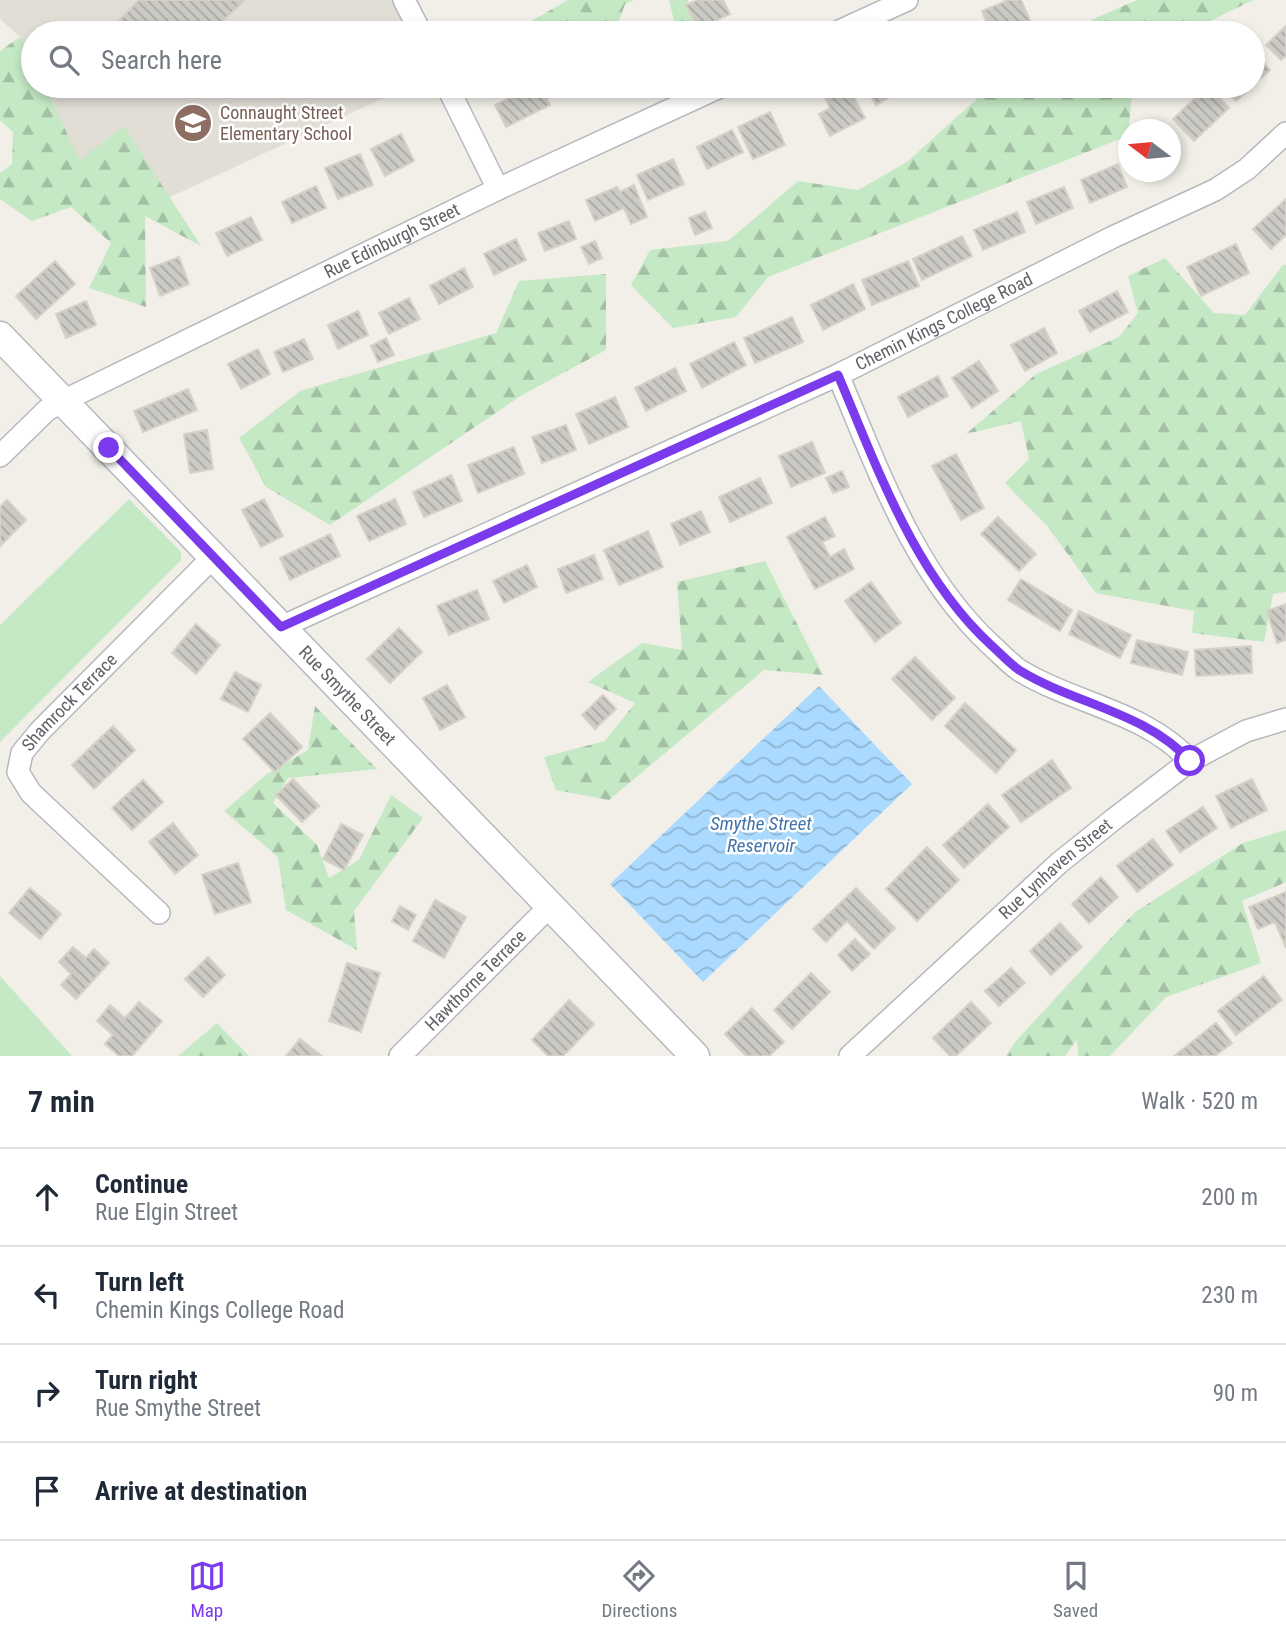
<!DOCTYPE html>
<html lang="en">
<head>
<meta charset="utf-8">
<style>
  body { margin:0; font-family:"Roboto Condensed",sans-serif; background:#f2f2f3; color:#1f2937 }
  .compass { position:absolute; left:1118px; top:119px; width:63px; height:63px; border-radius:50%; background:#fff; box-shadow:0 4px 10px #0003; rotate:286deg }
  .stop { position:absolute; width:21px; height:21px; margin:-16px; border:5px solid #7c3aed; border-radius:50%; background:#fff }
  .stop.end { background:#7c3aed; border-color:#fff; box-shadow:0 2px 7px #0008 }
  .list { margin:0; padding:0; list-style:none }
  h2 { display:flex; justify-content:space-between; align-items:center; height:91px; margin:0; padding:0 28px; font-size:30px }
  h2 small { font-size:23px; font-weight:400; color:#747a83 }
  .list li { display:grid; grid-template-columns:46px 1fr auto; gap:21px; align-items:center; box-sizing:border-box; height:98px; padding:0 28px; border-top:2px solid #e0e1e3 }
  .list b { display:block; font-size:26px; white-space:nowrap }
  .list p { margin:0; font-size:23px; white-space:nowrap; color:#747a83 }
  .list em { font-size:23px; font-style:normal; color:#747a83 }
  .icon { flex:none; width:38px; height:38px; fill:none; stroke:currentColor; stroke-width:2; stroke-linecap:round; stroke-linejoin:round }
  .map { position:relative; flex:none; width:1286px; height:1056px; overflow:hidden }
  .search { position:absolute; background:#fff; box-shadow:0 4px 10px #0003; left:21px; right:21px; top:21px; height:77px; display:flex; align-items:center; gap:18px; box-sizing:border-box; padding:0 24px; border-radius:38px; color:#747a83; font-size:26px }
  .sheet { height:483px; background:#fff }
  nav { display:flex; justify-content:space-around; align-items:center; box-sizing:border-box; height:98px; border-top:2px solid #e0e1e3; background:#fff; font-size:19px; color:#747a83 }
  nav a { display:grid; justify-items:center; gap:4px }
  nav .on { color:#7c3aed }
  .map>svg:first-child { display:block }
  .education { fill:#e1ded6 }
  .forest { fill:url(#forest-firs) }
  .park { fill:#c5e8c5 }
  .water { fill:url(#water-waves) }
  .building { fill:url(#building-back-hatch); stroke:#d6d1c6; stroke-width:2 }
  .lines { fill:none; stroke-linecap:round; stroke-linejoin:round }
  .minor-casing { stroke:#b5b8bc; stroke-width:24 }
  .secondary-casing { stroke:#b6babf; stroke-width:31 }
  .minor { stroke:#fff; stroke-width:21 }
  .secondary { stroke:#fff; stroke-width:28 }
  .route { stroke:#7c3aed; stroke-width:9 }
  .labels { text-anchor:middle; stroke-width:5; stroke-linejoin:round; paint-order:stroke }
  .education-label { font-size:18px; fill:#785e54; stroke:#fff; text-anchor:start }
  .street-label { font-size:18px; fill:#5f6368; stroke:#fff }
  .water-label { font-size:19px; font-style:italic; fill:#4174aa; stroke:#fff }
</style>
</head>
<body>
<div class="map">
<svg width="1286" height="1056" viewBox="0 0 1286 1056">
  <defs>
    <pattern id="forest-firs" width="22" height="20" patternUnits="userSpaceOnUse" patternTransform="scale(1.75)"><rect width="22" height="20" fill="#c5e8c5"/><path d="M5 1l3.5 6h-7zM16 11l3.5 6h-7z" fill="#a3c0a4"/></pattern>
    <pattern id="water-waves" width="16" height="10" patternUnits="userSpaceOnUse" patternTransform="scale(1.75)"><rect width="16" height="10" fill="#aadaff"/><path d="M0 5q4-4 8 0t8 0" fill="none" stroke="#8eb4d2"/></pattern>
    <pattern id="building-back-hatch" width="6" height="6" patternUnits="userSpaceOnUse" patternTransform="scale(1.75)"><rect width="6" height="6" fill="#cccac5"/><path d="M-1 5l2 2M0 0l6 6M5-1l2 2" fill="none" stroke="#a9a8a4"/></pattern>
  </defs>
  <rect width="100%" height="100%" fill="#f1efe8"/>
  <!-- education -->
  <path class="education" d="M0 0H404L421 33H33V86H410L118 221 19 65 20 37 0 19Z"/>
  <!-- forest -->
  <path class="forest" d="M568 0H633L625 4 615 33H587L576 29 569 33 512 32Z
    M669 0H688L695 33H677Z
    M1137 0H1253L1186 33H1104L1091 20Z
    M20 37 33 64V86H44L80 160 124 126 201 246 145 216 146 307 89 288 111 243 71 207 32 221 0 199V173L12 164 13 132 0 120V51Z
    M991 86H1039L1132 93 1128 136 768 277 736 317 673 328 631 285 650 250 728 241 798 181 858 190 907 162Z
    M1165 258 1214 313 1245 315 1283 265H1286V592L1273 594 1264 642 1192 633 1194 611 1096 593 1048 527 1005 483 1029 459 1021 421 966 434 1036 374 1119 337 1138 313 1128 276Z
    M606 274V350L522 395 330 525 266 487 239 438 300 391 496 333 519 281Z
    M765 561 823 675 764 670 609 800 556 790 544 757 605 741 635 703 588 682 642 643 682 650 677 582Z
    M315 706 377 769 288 778 273 803 317 845 329 878 359 860 391 795 423 818 354 911 357 950 286 910 278 857 224 811 267 774 308 750Z
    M1286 830V882L1242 901 1261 963 1166 997 1110 1056H1078L1077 1039 1065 1056H1006L1015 1042 1135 912 1243 843Z
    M217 1023 249 1056H178Z"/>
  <!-- park -->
  <path class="park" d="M129 499 181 552V560L0 742V625Z
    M0 976 72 1056H0Z"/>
  <!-- water -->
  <path class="water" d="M819 686 912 784 703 982 610 884Z"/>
  <!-- building -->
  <path class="building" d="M139 0H245L210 33H116L120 29 115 24Z
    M698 0H723L730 14 698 29 686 5Z
    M1008 0H1021L1030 20 999 33H991L982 11Z
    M1286 26V56L1281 60 1266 45Z
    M1253 51 1270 70 1253 85Z
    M534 86H541L550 105 506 127 495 105Z
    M832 86H848L865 118 830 136 819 114 830 108 822 91Z
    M865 86H908L876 105Z
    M1208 86 1229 108 1194 141 1173 119Z
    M1222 86H1252L1236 101Z
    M770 112 785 145 753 159 738 127Z
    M732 130 743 152 707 169 697 147Z
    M401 134 414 161 385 176 371 149Z
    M360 154 373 185 338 199 325 168Z
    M673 159 684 184 648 200 637 175Z
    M1118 164 1127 187 1090 203 1081 180Z
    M634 185 647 217 631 224 624 208 595 221 586 200 617 187 620 192Z
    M316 186 326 208 292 223 282 202Z
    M1064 187 1073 208 1036 224 1027 202Z
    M1286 199V235L1271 249 1253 229Z
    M705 212 712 228 695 235 689 218Z
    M1017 212 1025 232 983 250 974 230Z
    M251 217 262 240 227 256 216 233Z
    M569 221 576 239 545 251 538 233Z
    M962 236 972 256 922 280 913 259Z
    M516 239 526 260 494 275 484 254Z
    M595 241 602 258 589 264 581 247Z
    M1236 244 1249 273 1201 296 1187 267Z
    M179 257 189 284 160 296 150 268Z
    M55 261 75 284 36 319 16 296Z
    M908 261 919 286 872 305 862 280Z
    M464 268 473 287 439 304 430 286Z
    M853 284 865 309 823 330 811 305Z
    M1117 291 1128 312 1090 332 1079 311Z
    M409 298 420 319 389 334 379 313Z
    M86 301 96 325 66 338 56 314Z
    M358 311 368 335 338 349 328 325Z
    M792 317 803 342 755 363 744 338Z
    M1044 328 1057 353 1025 371 1011 345Z
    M386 338 394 355 378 362 371 346Z
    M304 339 313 359 283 372 274 352Z
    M734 342 746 365 702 388 690 364Z
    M258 349 270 374 241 389 228 364Z
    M979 361 998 391 972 408 952 378Z
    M675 368 686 391 646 411 635 388Z
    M938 376 948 396 908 417 898 397Z
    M188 389 197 410 143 432 134 411Z
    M615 397 628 427 589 444 576 414Z
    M566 425 576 450 542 463 532 437Z
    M207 430 213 469 190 473 184 434Z
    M812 442 825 473 791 487 779 456Z
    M514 447 524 474 478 493 468 465Z
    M956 454 984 508 961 520 932 466Z
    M842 471 849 487 833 493 826 478Z
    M451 475 462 501 424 517 413 492Z
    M760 478 772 503 730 522 719 497Z
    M264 499 283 536 261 547 242 510Z
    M395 499 406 524 369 541 357 516Z
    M7 500 26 520 0 546V507Z
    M701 511 710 532 680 545 671 524Z
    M825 517 835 536 822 542 830 557 844 549 854 569 815 589 787 537Z
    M998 517 1036 554 1019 571 981 534Z
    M648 531 663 567 619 585 604 550Z
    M330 534 340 556 290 580 280 558Z
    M594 555 603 579 566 593 558 569Z
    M527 565 537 587 504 603 493 581Z
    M1021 579 1072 610 1060 631 1008 600Z
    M871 582 901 623 875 642 845 601Z
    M477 590 489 619 449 635 437 606Z
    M1286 604V640L1277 643 1267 611Z
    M1079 611 1131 635 1120 658 1069 634Z
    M196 624 220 645 196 674 172 653Z
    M399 628 422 652 390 683 367 659Z
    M1137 640 1188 652 1182 675 1131 663Z
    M1251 646 1252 673 1196 676 1195 650Z
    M915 657 955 698 932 720 892 679Z
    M235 672 261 685 248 712 221 699Z
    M447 685 465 717 440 730 423 698Z
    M603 695 616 709 595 729 582 715Z
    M965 703 1016 750 996 773 945 726Z
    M270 713 302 747 275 772 243 739Z
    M113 726 135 750 94 789 72 765Z
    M1052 760 1071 788 1021 822 1002 795Z
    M293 779 319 806 302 822 276 795Z
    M1252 779 1267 810 1231 828 1216 796Z
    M143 780 163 802 132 830 112 808Z
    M988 804 1009 827 964 868 943 845Z
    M1203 807 1217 828 1180 852 1166 831Z
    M173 823 198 855 175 874 149 842Z
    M341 824 363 835 344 870 323 859Z
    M1153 839 1173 865 1137 892 1117 866Z
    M927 847 959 880 917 921 886 889Z
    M238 863 251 902 215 914 202 875Z
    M1101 877 1118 897 1089 923 1072 904Z
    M30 888 61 914 40 939 9 913Z
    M856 888 895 928 874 949 847 921 826 942 813 929Z
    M1286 892V948L1275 922 1258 929 1249 907Z
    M435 900 466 917 444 958 413 941Z
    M400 906 416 915 408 930 392 921Z
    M1060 923 1082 947 1051 975 1030 951Z
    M855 939 870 954 852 971 838 955Z
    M73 947 86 958 94 949 109 963 76 999 61 985 71 974 59 962Z
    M208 957 225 975 203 997 185 979Z
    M347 963 380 973 361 1032 329 1021Z
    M1011 968 1025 983 999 1006 985 991Z
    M811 973 830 992 792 1029 774 1010Z
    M1264 976 1282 1000 1236 1035 1218 1011Z
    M569 1000 594 1024 563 1056H548L532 1040Z
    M139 1002 162 1021 132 1056H119L105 1044 113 1035 97 1021 110 1005 125 1018Z
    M971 1002 991 1023 956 1056H950L933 1038Z
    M752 1008 784 1042 769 1056H746L725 1034Z
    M1216 1023 1232 1043 1215 1056H1174Z
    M300 1039 322 1056H286Z"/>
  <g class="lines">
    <defs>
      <g id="minor">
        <path d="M404 0 421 33"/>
        <path d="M835 33 907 0"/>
        <path d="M447 86 498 189"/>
        <path d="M838 375C878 469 914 574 991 645 1000 653 1009 663 1019 670 1074 704 1147 712 1190 761"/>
        <path id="s1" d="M0 456 47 410 63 401 498 189 722 86"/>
        <path id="s2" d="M281 627 838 375 1113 237 1215 190 1247 169 1286 133"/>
        <path id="s3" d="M159 913 31 793 18 772 22 753 40 731 213 557"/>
        <path id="s4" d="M400 1056 550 906"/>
        <path id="s5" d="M850 1056 1059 863 1114 819 1190 761 1246 731 1286 719"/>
      </g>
      <g id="secondary">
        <path id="s6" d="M0 336 695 1056"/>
      </g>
    </defs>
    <!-- minor casing -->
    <use href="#minor" class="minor-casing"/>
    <!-- secondary casing -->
    <use href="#secondary" class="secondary-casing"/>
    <!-- minor -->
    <use href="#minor" class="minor"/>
    <!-- secondary -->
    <use href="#secondary" class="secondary"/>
  </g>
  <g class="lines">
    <!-- route -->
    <path class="route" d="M109 448 281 627 838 375C878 469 914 574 991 645 1000 653 1009 663 1019 670 1074 704 1146 712 1190 761"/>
  </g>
  <!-- icons -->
  <defs>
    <symbol id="school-disc" viewBox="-11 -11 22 22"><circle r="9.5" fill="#8d6e63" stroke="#fff"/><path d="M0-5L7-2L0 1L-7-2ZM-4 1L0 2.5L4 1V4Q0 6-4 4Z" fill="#fff"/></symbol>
  </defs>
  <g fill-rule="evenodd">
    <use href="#school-disc" x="171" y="101" width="44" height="44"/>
  </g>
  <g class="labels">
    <!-- education labels -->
    <g class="education-label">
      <text x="220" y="119">Connaught Street<tspan x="220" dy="21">Elementary School</tspan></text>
    </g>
    <!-- street labels -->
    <g class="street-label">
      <text dy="6" stroke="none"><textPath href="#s1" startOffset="450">Rue Edinburgh Street</textPath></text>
      <text dy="6" stroke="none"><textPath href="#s2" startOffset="730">Chemin Kings College Road</textPath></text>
      <text dy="6" stroke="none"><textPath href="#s6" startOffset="500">Rue Smythe Street</textPath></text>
      <text dy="6" stroke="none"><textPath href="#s3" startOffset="289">Shamrock Terrace</textPath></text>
      <text dy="6" stroke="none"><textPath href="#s5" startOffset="278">Rue Lynhaven Street</textPath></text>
      <text dy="6" stroke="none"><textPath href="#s4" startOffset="107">Hawthorne Terrace</textPath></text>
    </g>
    <!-- water labels -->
    <g class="water-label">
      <text x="761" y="830">Smythe Street<tspan x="761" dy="22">Reservoir</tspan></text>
    </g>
  </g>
</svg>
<svg class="compass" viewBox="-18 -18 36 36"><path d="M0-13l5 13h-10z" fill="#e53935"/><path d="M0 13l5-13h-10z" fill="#747a83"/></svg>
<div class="stop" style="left:1190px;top:761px"></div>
<div class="stop end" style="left:109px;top:448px"></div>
<div class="search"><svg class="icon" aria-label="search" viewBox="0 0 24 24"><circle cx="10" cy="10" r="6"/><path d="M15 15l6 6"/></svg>Search here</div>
</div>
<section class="sheet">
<h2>7 min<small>Walk · 520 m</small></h2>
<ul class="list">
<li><svg class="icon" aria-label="ahead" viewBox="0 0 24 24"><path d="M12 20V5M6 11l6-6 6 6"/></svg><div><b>Continue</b><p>Rue Elgin Street</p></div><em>200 m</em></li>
<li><svg class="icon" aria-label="left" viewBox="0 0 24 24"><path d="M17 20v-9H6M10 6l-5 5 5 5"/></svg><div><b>Turn left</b><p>Chemin Kings College Road</p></div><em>230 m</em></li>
<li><svg class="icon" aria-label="right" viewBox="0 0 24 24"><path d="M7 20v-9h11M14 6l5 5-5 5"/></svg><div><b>Turn right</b><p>Rue Smythe Street</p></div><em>90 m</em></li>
<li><svg class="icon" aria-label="arrive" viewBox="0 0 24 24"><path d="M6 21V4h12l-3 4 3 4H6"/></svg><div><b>Arrive at destination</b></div></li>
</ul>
</section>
<nav>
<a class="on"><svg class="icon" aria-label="map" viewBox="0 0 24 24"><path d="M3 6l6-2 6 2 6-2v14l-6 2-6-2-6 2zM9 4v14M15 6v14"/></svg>Map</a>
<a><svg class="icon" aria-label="directions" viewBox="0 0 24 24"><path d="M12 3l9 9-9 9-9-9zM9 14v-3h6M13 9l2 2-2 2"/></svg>Directions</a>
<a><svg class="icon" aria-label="saved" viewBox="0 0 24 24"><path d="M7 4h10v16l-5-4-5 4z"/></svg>Saved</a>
</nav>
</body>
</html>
